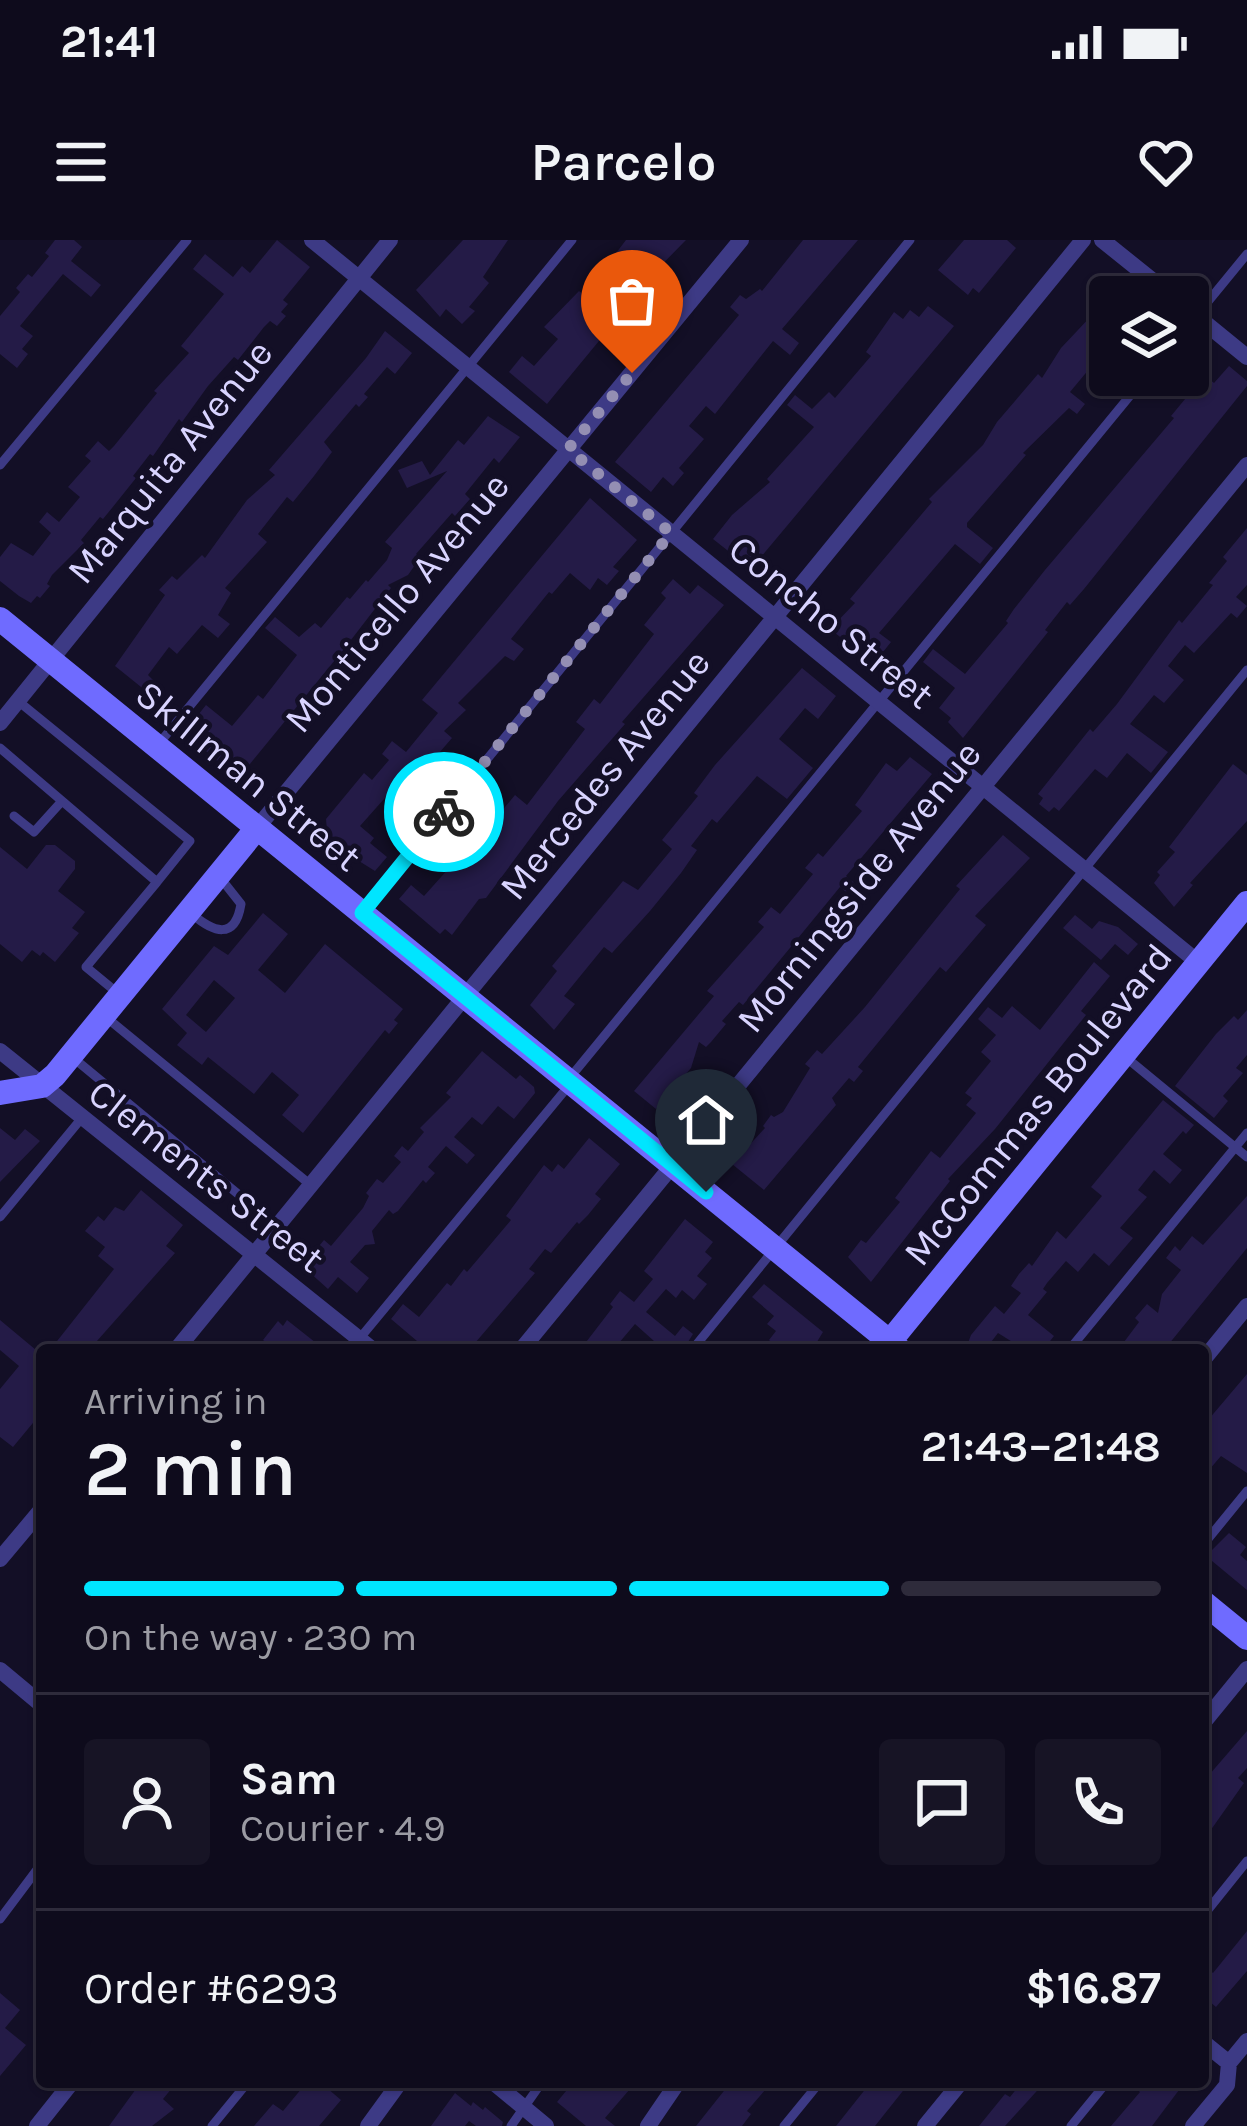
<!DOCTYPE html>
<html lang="en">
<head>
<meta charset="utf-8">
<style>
	body { margin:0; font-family:Karla,sans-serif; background:#171425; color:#f1f3f6; height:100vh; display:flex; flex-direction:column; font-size:45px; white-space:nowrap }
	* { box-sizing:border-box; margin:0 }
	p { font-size:39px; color:#9b9ba3 }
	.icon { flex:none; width:66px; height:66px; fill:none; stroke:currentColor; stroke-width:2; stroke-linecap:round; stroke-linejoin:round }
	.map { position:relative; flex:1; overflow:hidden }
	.sheet { position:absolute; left:36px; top:1104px; width:1173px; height:744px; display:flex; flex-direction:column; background:#0e0b1c; border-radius:12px; box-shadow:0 3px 9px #0004,0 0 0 3px #2e2b3b }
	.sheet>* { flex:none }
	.controls { position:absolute; left:1089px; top:36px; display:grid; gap:24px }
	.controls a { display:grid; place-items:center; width:120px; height:120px; border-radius:12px; background:#0e0b1c; box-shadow:0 3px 9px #0004,0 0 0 3px #2e2b3b; font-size:60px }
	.pin { position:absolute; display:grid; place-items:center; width:102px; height:102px; color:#fff; margin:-123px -51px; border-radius:50% 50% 50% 0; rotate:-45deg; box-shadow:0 0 12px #0007 }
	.pin .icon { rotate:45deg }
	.courier { position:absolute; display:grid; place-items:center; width:120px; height:120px; margin:-60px; border:9px solid #00e5ff; border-radius:50%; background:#fff; color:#222; box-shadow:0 3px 15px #0007 }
	.summary em { font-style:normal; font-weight:600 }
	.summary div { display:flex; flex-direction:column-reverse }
	.summary { display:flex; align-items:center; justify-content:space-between; height:204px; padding:0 48px }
	h1 { font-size:78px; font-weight:600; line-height:90px }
	.bar { display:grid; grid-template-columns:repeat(4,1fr); gap:18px 12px; align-content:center; height:144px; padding:0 48px }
	.bar i { height:15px; border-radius:9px; background:#2e2b3b }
	.bar .current { background:#00e5ff }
	.bar p { grid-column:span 4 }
	.line { display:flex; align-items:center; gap:30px; padding:0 48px; border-top:3px solid #2e2b3b }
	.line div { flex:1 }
	.round { display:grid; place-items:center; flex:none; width:126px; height:126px; border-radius:12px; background:#171425 }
	.status { display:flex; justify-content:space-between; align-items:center; height:84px; padding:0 60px; background:#0e0b1c; direction:ltr }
	.status svg { height:33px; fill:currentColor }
	header { display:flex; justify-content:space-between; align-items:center; height:156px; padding:0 48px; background:#0e0b1c; font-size:54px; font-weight:600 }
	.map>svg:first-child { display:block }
</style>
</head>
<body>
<div class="status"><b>21:41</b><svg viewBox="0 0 49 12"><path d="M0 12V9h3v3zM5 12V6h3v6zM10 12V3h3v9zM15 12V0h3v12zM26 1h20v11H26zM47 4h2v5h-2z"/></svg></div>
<header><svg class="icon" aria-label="menu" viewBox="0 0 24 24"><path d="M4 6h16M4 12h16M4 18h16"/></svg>Parcelo<svg class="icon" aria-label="heart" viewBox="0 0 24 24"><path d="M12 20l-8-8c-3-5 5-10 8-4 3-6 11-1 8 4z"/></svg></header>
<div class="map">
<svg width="1247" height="1886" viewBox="0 0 1247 1886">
	<rect width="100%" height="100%" fill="#130f26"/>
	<path fill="#241b47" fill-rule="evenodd" d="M 55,0 L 74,0 L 82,7 L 71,21 L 101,45 L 91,57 L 63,34 L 20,86 L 33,96 L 22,109 L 28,114 L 17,128 L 0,114 L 0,76 L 20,52 L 16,48 L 28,34 L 32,37 L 49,16 L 45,13 Z
		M 277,0 L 310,27 L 283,60 L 288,64 L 281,72 L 286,76 L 277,86 L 270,81 L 264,87 L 238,120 L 234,117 L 208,146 L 182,182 L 179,179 L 153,216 L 150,214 L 133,236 L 136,238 L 112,268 L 103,279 L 100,277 L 81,300 L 84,303 L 52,335 L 47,344 L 50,346 L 40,358 L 37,356 L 31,363 L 19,356 L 0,341 L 0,317 L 11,303 L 33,316 L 51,293 L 39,282 L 47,272 L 59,282 L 80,257 L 68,247 L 91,221 L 85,216 L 98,201 L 109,211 L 114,206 L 157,153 L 154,151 L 189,113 L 181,106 L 224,54 L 193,29 L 205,14 L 233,37 L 242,26 L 250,33 Z
		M 463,0 L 508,0 L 483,37 L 489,43 L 469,67 L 475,71 L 462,84 L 446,69 L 440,77 L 416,50 Z
		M 626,0 L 686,0 L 639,48 L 641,50 L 547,164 L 509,132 L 522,116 L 534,126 L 558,99 L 544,87 L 579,51 L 584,55 Z
		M 803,0 L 858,0 L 782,89 L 799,103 L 790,115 L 773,101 L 715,174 L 706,166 L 689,186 L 704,199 L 679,228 L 684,233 L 673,246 L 663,237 L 651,252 L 615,222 L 739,75 L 730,67 L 740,55 L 746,59 L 760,49 L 762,51 Z
		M 964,0 L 1007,0 L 1016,8 L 979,53 L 973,48 L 968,55 L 938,30 Z
		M 1110,56 L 1110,124 L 1100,116 L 1070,152 L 1085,164 L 1077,174 L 1069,168 L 1023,213 L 1026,215 L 967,283 L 967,287 L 993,308 L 980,324 L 955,304 L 879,393 L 891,402 L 879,417 L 868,408 L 863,415 L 830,389 L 855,363 L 850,359 L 932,262 L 929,259 L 983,205 L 997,182 L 1038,134 L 1042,138 L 1061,108 Z
		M 928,66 L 954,86 L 751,329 L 713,299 L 732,275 L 770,242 L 767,239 L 814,187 L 787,165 L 795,155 L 812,169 L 829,152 L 835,158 L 871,116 L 866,112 L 894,72 L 903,79 L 910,70 L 919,77 Z
		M 385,91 L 412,113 L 395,134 L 387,127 L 364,154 L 368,157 L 359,167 L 356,164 L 324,202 L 332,212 L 314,236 L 293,262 L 287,257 L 258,294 L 267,302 L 225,348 L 231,353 L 218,375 L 230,384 L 218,398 L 202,385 L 177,414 L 169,407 L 148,435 L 154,441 L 146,451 L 115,426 L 165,355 L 159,350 L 172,336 L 177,340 L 202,315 L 205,318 L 247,260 L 275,235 L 269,230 L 366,118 Z
		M 1229,126 L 1247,141 L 1247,146 L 1084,349 L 1070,365 L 1067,362 L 1045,390 L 1048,392 L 963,498 L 948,482 L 951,478 L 939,468 L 955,448 L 923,422 L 933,409 L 965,434 L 1008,383 L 1006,381 L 1014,369 L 1045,330 L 1174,178 L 1171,176 L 1190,153 L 1194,156 L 1209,139 L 1214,143 Z
		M 488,176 L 520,197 L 499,223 L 494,218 L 465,254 L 470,259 L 455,276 L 452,273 L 416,314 L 420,318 L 408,335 L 388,345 L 391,348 L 344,409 L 245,530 L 228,517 L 222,525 L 199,505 L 208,492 L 194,480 L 206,465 L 232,486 L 258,455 L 263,459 L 297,415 L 265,388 L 275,377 L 299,397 L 315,383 L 321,388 L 347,357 L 350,359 L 366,340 L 368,342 L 387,320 L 392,308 L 385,302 L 447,231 L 407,248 L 398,230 L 422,221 L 430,235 L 458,200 L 464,205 Z
		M 590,258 L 637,300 L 613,327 L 619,331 L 607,345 L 598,338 L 590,350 L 570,333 L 552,354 L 549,352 L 511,399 L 524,409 L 514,421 L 505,416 L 458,463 L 466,470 L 444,491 L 452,498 L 427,527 L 434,532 L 422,546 L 441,561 L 427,579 L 392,550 L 360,586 L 374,598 L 370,603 L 387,617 L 375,631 L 322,598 L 327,591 L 326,579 L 364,533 L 372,540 L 389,520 L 382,514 L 392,501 L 406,512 L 438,473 L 422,460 Z
		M 1247,288 L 1247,345 L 1236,357 L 1247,366 L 1237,378 L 1231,373 L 1194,413 L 1185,405 L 1168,426 L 1184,440 L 1164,463 L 1154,455 L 1130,484 L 1168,512 L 1151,533 L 1127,513 L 1107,538 L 1095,529 L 1059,571 L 1054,567 L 1049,572 L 1039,564 L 1043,558 L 1038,554 L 1090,489 L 1093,492 L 1117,464 L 1179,380 L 1182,383 L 1213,345 L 1209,343 L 1227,321 L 1223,317 Z
		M 673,339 L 690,354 L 698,345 L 724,365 L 622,482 L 625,484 L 558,561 L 486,658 L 479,659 L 452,695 L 445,689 L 440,694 L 399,659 L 411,645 L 424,656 L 467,608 L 473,613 L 490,593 L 486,590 L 515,555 L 527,565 L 585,489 L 576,482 L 594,459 L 600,464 L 654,394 L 644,385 L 666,358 L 661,353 Z
		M 802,428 L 836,456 L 818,479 L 805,468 L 779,499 L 813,528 L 787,559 L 757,536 L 717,583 L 712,579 L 691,606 L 697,610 L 681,633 L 650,671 L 612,713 L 604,707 L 564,756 L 575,764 L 554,790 L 530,765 L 557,731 L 552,726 L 623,641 L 638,650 L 672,609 L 662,600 L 698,556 L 694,553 L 715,525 Z
		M 910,517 L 932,534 L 846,636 L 867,654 L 860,663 L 840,647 L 743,765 L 739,762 L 722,781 L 726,784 L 711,802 L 706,807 L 699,802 L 691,828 L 656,869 L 634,851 L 714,756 L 707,751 L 764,687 L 758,682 L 771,667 L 780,674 L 813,634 L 805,628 L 818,613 L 823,617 L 862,571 L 855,565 L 886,523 L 897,531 Z
		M 1233,524 L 1247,535 L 1247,581 L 1190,643 L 1193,645 L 1174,667 L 1154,643 L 1160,635 L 1157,632 L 1175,612 L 1169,607 Z
		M 1003,595 L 1030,618 L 975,676 L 986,685 L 946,732 L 940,727 L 858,827 L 863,831 L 854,842 L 849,838 L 832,858 L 836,865 L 764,950 L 732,924 L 765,888 L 763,886 L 771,875 L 774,877 L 783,872 L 810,828 L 805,824 L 817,810 L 822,814 L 865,767 L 960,649 L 956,646 Z
		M 46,605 L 55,605 L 75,621 L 75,629 L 58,651 L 85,672 L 72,688 L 79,693 L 55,722 L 43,712 L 40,716 L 32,710 L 22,722 L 0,704 L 0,607 L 27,629 Z
		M 263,673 L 288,694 L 258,730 L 285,753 L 325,704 L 403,769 L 394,780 L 398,783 L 389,794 L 385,790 L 303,893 L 282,875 L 299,855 L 272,832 L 254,854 L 208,817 L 202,825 L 177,805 L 187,793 L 162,769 L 214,706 L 228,715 ZM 214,740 L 235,758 L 206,792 L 186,775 Z
		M 1075,675 L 1092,689 L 1099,681 L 1118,687 L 1138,704 L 1128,715 L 1115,704 L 1101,720 L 1063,688 Z
		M 1094,722 L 1110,736 L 1081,771 L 1086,775 L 995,889 L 948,939 L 950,941 L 871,1042 L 848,1017 L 861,1000 L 866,1003 L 900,962 L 895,958 L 931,911 L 940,918 L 976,873 L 966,865 L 972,858 L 965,853 L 991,821 L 981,812 L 996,795 L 978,779 L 988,767 L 1002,778 L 1012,766 L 1040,790 Z
		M 1247,770 L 1247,815 L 1236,828 L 1243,833 L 1223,856 L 1228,861 L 1214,878 L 1175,846 L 1216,794 L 1234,776 L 1238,780 Z
		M 482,811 L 516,839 L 520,835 L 534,847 L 535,853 L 514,879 L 498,866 L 482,885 L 472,877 L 454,897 L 475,915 L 467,924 L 446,906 L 428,927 L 435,933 L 426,943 L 423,940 L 398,971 L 393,974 L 389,970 L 372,991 L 375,1004 L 365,1005 L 350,1022 L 369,1038 L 357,1053 L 338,1037 L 328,1049 L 308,1031 L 317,1020 L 314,1012 L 324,1000 L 331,1006 L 363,968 L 369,956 L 366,953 L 377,939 L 383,943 L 401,922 L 394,916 L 402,906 L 408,911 L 424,892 L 420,888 L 451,857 L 446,853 Z
		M 1163,860 L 1194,885 L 1186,894 L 1183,891 L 1163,914 L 1182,930 L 1170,944 L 1154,930 L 1138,950 L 1147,957 L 1120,988 L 1133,998 L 1109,1026 L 1094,1013 L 1078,1032 L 1066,1021 L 1047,1043 L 1043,1049 L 1047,1052 L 1028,1075 L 1054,1096 L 1043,1110 L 1025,1110 L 998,1093 L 985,1110 L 976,1110 L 968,1103 L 971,1095 L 995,1066 L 1004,1074 L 1021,1053 L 1011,1046 L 1019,1034 L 1029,1023 L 1032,1026 L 1057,991 L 1066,999 L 1102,956 L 1091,947 Z
		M 0,888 L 15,900 L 25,889 L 40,901 L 0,942 Z
		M 589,898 L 620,924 L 595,954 L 601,959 L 588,975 L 579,984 L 577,982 L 551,1013 L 545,1009 L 529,1029 L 535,1033 L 469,1110 L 409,1110 L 417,1101 L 391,1079 L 403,1064 L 419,1077 L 447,1043 L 451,1046 L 464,1029 L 467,1032 L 511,980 L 506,976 L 544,925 L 552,932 L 558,924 L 564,929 Z
		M 141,950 L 183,985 L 166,1006 L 175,1013 L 89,1110 L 50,1110 L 114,1029 L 98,1016 L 105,1007 L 85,991 L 98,976 L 104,981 L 115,967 L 124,971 Z
		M 1247,956 L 1247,1008 L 1164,1110 L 1118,1110 L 1139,1082 L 1135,1078 L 1147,1064 L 1158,1073 L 1162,1054 L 1181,1030 L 1166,1018 L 1175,1006 L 1180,1011 L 1192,996 L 1203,1005 Z
		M 685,979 L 713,1002 L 705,1012 L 712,1018 L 697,1036 L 707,1044 L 694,1060 L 682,1050 L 676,1058 L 666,1049 L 646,1072 L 675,1096 L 683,1086 L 693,1094 L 683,1110 L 664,1110 L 635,1084 L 613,1110 L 580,1110 L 613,1067 L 610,1064 L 620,1051 L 634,1062 L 653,1039 L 644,1031 Z
		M 764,1044 L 823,1092 L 812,1110 L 781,1110 L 769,1100 L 776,1091 L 767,1084 L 774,1076 L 752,1057 Z
		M 0,1080 L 42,1115 L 42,1172 L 13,1207 L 0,1197 L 0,1149 L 19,1126 L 0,1110 Z
		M 287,1080 L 325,1110 L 275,1110 L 263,1100 L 278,1081 L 283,1086 Z
		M 1247,1134 L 1247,1233 L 1221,1216 L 1203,1237 L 1203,1186 Z
		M 1229,1293 L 1246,1307 L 1240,1315 L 1247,1321 L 1247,1350 L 1206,1316 Z
		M 1247,1491 L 1247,1528 L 1238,1538 L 1244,1543 L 1203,1601 L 1203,1542 Z
		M 1247,1691 L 1247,1731 L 1216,1767 L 1203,1756 L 1203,1725 L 1213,1733 Z
		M 0,1753 L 20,1770 L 5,1788 L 26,1805 L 0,1836 Z
		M 141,1842 L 177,1842 L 163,1859 L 174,1869 L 152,1886 L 109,1886 Z
		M 307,1842 L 320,1842 L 341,1860 L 319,1886 L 254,1886 L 273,1864 L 283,1871 Z
		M 555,1842 L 636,1842 L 605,1878 L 615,1886 L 586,1886 L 557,1862 L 566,1851 Z
		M 731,1842 L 772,1842 L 747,1871 L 751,1874 L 742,1886 L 696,1886 Z
		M 871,1842 L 910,1842 L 875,1886 L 836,1886 Z
		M 1012,1842 L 1045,1842 L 1005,1886 L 979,1886 L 1005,1854 L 1010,1857 L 1018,1847 Z
		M 1129,1842 L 1185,1842 L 1152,1886 L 1111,1886 L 1140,1852 Z
		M 455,1853 L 471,1866 L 473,1862 L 483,1870 L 485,1867 L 503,1882 L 502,1886 L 476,1886 L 469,1881 L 465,1886 L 431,1886 Z"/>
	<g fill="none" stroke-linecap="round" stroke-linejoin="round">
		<path stroke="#3d3a85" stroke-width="9" d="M 1188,86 L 1247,14
			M 0,225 L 187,0
			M 18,461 L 190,601 L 157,642
			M 157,506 L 572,0
			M 0,508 L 157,642 L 86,727 L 120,755
			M 14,576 L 34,592 L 62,561
			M 365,669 L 910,0
			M 192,674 C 213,692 235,701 241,664 L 222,640
			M 107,778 L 312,946
			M 1123,815 L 1247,917
			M 71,816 L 278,987
			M 568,840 L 1147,135
			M 0,977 L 81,879
			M 360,1098 L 571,843
			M 692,1110 L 1247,430
			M 1069,1110 L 1247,893
			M 1203,1305 L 1247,1251
			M 1203,1676 L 1247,1621
			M 0,1679 L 42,1623
			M 212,1886 L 248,1842
			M 511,1886 L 542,1842
			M 784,1886 L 820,1842
			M 1071,1886 L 1107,1842"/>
		<path stroke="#3d3a85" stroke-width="16" d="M 312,0 L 1199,723
			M 1102,0 L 1173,57
			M 1188,69 L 1247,117
			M 0,483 L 390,0
			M 257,588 L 741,0
			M 0,811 L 373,1110
			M 176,1110 L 1083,0
			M 521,1110 L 1247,225
			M 1203,1120 L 1247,1066
			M 0,1319 L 42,1269
			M 0,1430 L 42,1465
			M 1203,1483 L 1247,1429
			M 1203,1802 L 1229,1823
			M 493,1842 L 546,1886
			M 37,1886 L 72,1842
			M 368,1886 L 400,1842
			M 648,1886 L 678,1842
			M 925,1886 L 961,1842
			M 1193,1886 L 1227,1845 L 1229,1823 L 1247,1801"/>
		<path stroke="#6f6bff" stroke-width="24" d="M 0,379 L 900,1110
			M 0,853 L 42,846 L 55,835 L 257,588
			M 883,1110 L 1247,663
			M 1203,1362 L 1247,1398"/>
	</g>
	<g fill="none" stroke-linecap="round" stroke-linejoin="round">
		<path stroke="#948fb3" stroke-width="12" stroke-dasharray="0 21.6" d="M 444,572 L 671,293 L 568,209 L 632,133"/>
		<path stroke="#00e5ff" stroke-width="15" d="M 444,572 L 362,673 L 706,952"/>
	</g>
	<g text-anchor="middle" stroke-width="9" stroke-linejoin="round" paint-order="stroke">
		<g font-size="39" fill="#d9d4ff" stroke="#130f26">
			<text transform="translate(169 221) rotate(-51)" y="14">Marquita Avenue</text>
			<text transform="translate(396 362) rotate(-50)" y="14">Monticello Avenue</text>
			<text transform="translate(832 381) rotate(39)" y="14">Concho Street</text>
			<text transform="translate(604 534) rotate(-51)" y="14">Mercedes Avenue</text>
			<text transform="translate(249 535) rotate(39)" y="14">Skillman Street</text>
			<text transform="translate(858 646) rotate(-51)" y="14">Morningside Avenue</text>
			<text transform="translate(1037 864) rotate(-51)" y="14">McCommas Boulevard</text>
			<text transform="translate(207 935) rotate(38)" y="14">Clements Street</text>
		</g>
	</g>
</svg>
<div class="controls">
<a><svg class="icon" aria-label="layers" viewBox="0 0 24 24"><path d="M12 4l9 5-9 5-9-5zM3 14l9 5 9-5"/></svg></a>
</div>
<div class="pin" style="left:632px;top:133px;background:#ea580c"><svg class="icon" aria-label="bag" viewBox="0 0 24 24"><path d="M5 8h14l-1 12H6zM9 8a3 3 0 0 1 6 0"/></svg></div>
<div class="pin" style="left:706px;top:952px;background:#1f2937"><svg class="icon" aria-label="home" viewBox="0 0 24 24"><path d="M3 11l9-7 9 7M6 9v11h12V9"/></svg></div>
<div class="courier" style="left:444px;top:572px"><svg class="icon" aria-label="bike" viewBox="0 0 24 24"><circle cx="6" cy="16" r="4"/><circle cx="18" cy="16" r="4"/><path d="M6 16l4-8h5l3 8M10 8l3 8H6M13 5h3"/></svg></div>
<section class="sheet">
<div class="summary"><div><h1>2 min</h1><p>Arriving in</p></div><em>21:43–21:48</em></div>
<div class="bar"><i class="current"></i><i class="current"></i><i class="current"></i><i></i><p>On the way · 230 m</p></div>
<div class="line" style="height:216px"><a class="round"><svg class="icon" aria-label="person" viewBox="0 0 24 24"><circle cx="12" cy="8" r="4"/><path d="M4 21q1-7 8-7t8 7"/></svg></a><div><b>Sam</b><p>Courier · 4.9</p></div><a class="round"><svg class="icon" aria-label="chat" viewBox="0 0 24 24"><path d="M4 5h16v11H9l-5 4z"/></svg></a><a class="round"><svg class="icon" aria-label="phone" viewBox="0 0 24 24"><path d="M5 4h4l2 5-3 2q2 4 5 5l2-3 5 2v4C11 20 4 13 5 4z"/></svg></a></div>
<div class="line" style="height:156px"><div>Order #6293</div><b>$16.87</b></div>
</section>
</div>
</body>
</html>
